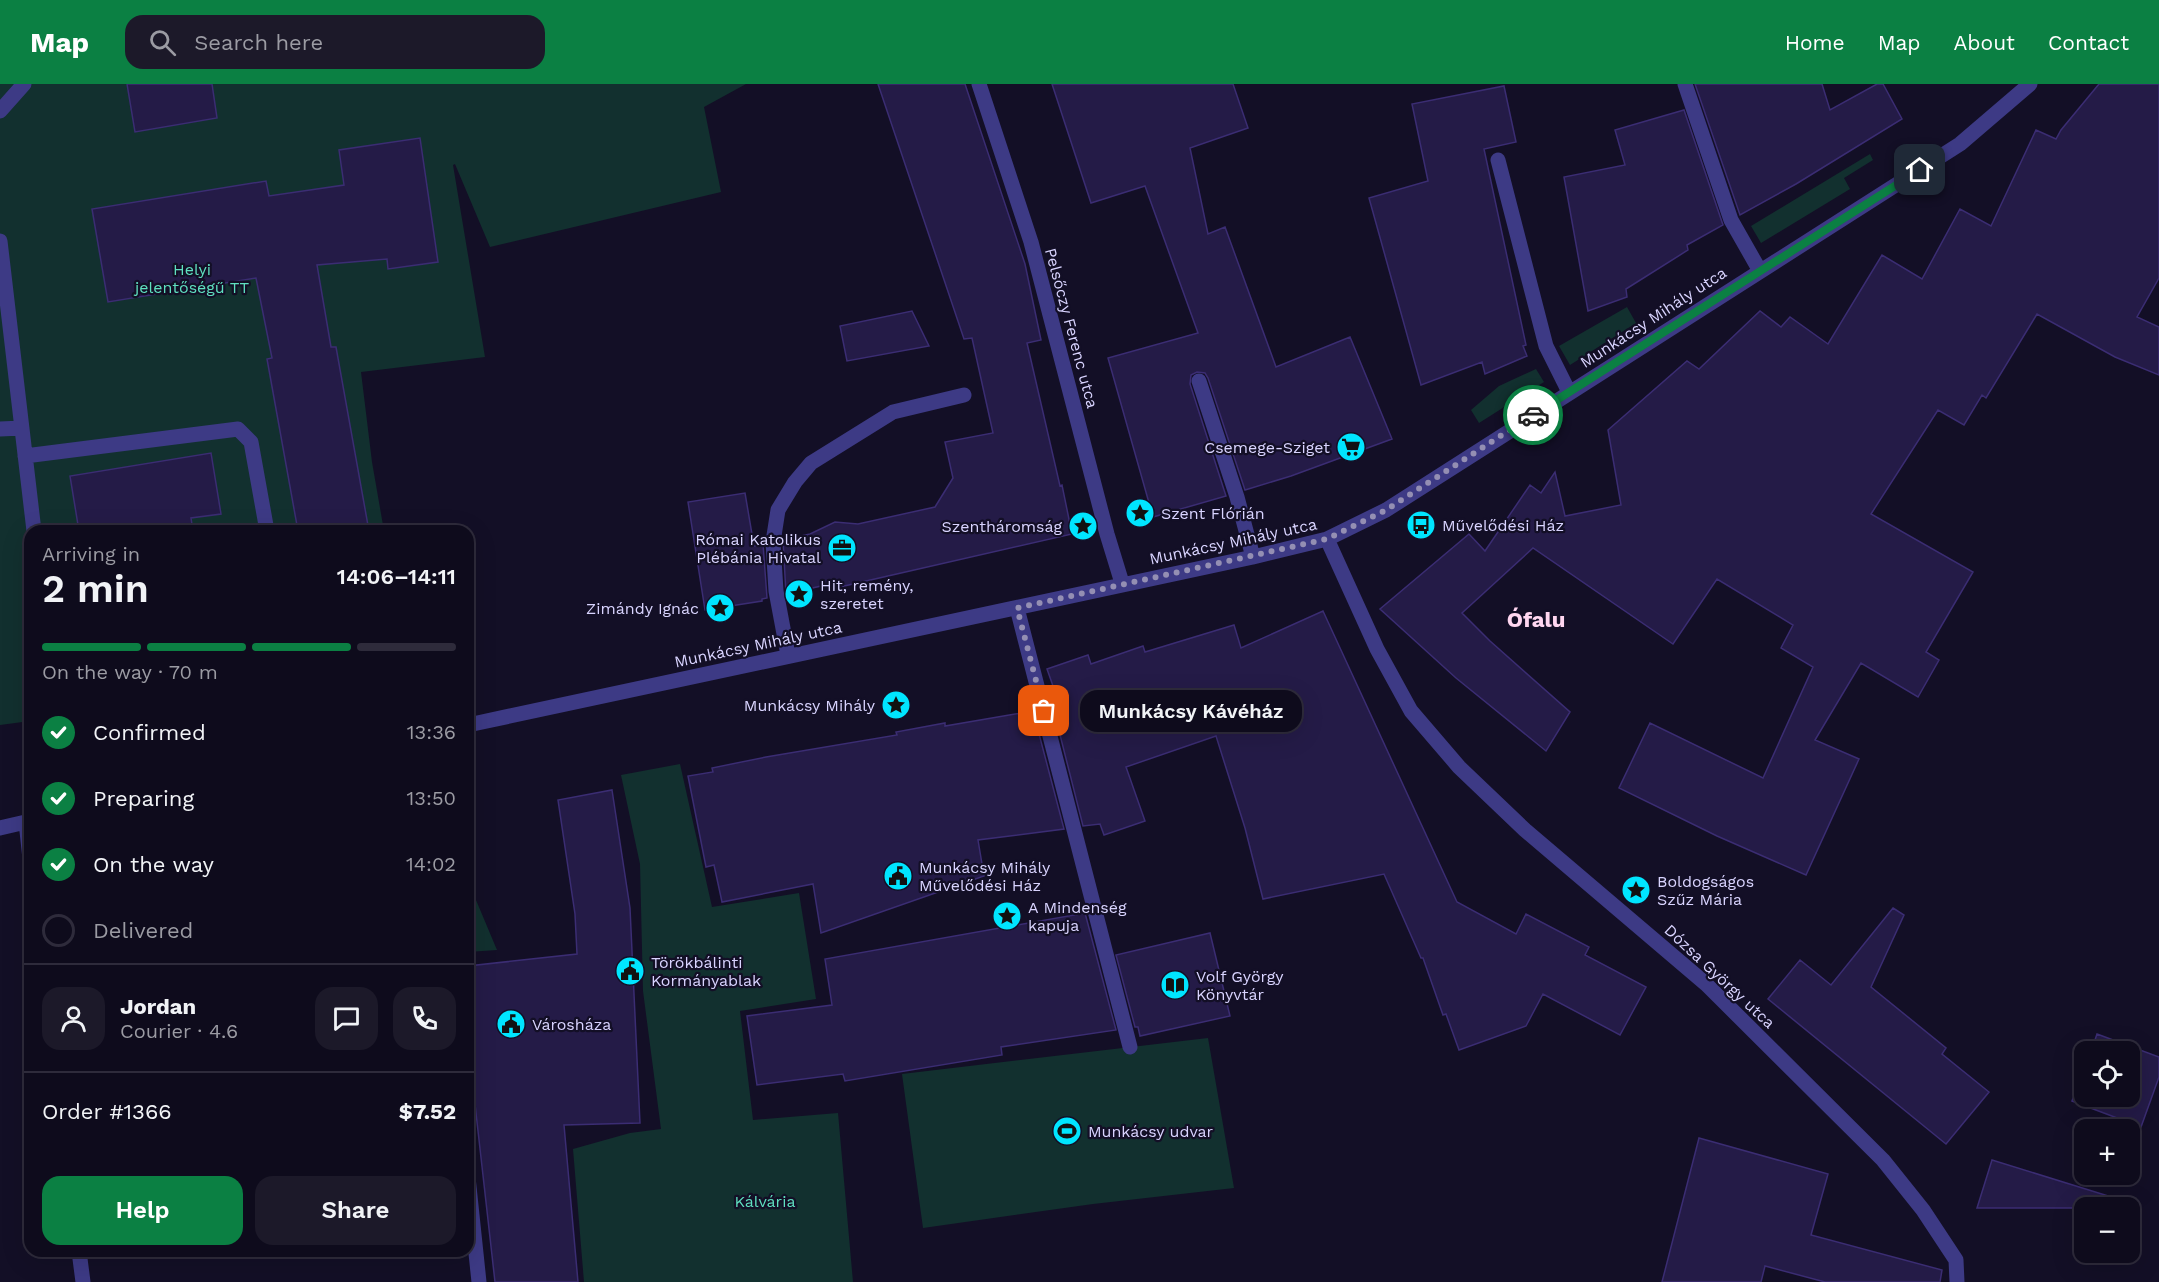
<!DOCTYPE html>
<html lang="en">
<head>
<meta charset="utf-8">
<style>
	body { margin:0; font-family:"Work Sans",sans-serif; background:#1c1929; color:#f1f3f6; height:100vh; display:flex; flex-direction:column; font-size:22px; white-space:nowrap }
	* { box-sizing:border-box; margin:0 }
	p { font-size:20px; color:#9b9ba3 }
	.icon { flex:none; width:33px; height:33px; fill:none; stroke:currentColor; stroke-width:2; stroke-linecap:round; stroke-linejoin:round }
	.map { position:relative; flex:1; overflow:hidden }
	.sheet { position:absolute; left:24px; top:441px; width:450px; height:732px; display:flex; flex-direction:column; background:#0e0b1c; border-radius:18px; box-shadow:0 6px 24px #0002,0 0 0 2px #2e2b3b }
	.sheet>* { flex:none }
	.buttons { position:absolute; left:2074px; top:957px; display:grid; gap:12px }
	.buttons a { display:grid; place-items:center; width:66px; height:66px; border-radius:12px; background:#0e0b1c; box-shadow:0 6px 24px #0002,0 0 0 2px #2e2b3b; font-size:30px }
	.pin { position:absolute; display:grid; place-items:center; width:51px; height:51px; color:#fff; margin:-26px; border-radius:12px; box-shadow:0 3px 9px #0006 }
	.courier { position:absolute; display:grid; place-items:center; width:60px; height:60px; margin:-30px; border:4px solid #0b8043; border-radius:50%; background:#fff; color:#222; box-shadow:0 2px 8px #0007 }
	.bubble { position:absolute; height:42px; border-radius:18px; background:#0e0b1c; box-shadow:0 6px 24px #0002,0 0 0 2px #2e2b3b; font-size:20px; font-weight:600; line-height:42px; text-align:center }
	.summary em { font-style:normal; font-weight:600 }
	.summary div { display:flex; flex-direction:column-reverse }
	.summary { display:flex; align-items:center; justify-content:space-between; height:102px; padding:0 18px }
	h1 { font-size:39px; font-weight:600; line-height:45px }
	.bar { display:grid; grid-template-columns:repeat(4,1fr); gap:9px 6px; align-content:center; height:72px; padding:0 18px }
	.bar i { height:8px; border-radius:4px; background:#2e2b3b }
	.bar .on { background:#0b8043 }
	.bar p { grid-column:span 4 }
	.line { display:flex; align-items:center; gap:15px; padding:0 18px; border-top:2px solid #2e2b3b }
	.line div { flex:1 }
	.round { display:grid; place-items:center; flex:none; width:63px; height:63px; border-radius:18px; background:#1c1929 }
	ol { padding:0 18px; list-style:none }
	li { display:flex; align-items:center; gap:18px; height:66px }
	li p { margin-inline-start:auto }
	li .icon { padding:6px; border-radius:50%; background:#0b8043; color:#fff; stroke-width:4 }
	li:last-child { color:#9b9ba3 }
	li i { width:33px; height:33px; border:3px solid #2e2b3b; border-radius:50% }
	.button { display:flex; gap:12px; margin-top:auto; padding:12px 18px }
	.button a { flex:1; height:69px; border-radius:18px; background:#0b8043; color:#fff; font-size:24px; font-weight:600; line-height:69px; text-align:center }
	.button a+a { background:#1c1929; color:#f1f3f6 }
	header { display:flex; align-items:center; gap:36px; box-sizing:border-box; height:84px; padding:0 30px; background:#0b8043; color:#fff }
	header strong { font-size:28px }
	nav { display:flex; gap:33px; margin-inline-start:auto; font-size:21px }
	.search { width:420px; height:54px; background:#1c1929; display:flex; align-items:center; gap:15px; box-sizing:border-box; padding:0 21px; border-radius:18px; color:#9b9ba3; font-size:22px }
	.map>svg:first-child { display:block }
</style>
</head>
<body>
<header>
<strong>Map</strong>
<div class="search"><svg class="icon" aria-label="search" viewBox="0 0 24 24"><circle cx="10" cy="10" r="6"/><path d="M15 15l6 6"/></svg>Search here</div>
<nav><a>Home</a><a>Map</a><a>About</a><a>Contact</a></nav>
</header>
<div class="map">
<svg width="2159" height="1198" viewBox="0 0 2159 1198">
	<rect width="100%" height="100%" fill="#130f26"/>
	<path fill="#12302f" d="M 0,0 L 746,0 L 704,23 L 721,108 L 490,163 L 455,80 L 453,81 L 485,273 L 361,288 L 372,378 L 384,447 L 30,447 L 30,637 L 0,641 Z
		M 1870,70 L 1873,76 L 1844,94 L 1850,105 L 1761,159 L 1751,142 Z
		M 1627,223 L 1636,239 L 1570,281 L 1559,262 Z
		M 1536,285 L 1544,298 L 1479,339 L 1471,326 L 1499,302 Z
		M 680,680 L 712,823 L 799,809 L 816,915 L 740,927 L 753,1036 L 838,1029 L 853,1198 L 584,1198 L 573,1065 L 630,1049 L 661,1045 L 643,907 L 640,780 L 621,691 Z
		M 468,797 L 497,866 L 468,868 Z
		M 1208,954 L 1234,1104 L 1093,1120 L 923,1144 L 902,990 Z"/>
	<path fill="#241b47" stroke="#3b2d73" stroke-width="1.5" d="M 127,0 L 212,0 L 217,34 L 135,48 Z
		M 878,0 L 965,0 L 1025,180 L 1041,256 L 1027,259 L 1060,402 L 1062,401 L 1072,450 L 831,505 L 830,500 L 786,510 L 783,456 L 810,450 L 835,438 L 858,440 L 935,423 L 953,394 L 945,358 L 993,349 L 972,254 L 964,255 Z
		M 1052,0 L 1233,0 L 1248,44 L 1190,64 L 1208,150 L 1225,143 L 1276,283 L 1350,253 L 1392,355 L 1291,392 L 1245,406 L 1208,294 L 1205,289 L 1197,288 L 1191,291 L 1190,300 L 1226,412 L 1153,433 L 1108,274 L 1198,249 L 1145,102 L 1091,119 Z
		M 1695,0 L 1822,0 L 1830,26 L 1877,0 L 1883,0 L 1902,35 L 1796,100 L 1740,131 Z
		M 2099,0 L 2159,0 L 2159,194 L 2137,233 L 2159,243 L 2159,291 L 2115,273 L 2037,230 L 1986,314 L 1982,311 L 1964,341 L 1938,326 L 1871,430 L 1973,488 L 1926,568 L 1939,576 L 1918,613 L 1861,579 L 1815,656 L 1859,675 L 1806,791 L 1717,752 L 1619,704 L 1650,639 L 1763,694 L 1813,583 L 1781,564 L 1793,541 L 1717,495 L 1673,560 L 1533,464 L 1462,529 L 1490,557 L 1570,628 L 1546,667 L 1456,594 L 1380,525 L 1469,450 L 1485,467 L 1530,401 L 1541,409 L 1555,388 L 1565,432 L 1621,421 L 1608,346 L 1687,277 L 1699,285 L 1760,227 L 1781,243 L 1790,233 L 1828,260 L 1882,171 L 1922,195 L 1960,125 L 1991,142 L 2036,46 L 2056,55 L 2061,46 Z
		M 1504,2 L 1516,58 L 1484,65 L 1526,261 L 1523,262 L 1527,272 L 1485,290 L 1482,278 L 1421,301 L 1369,114 L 1428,97 L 1412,20 Z
		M 1684,26 L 1723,141 L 1687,161 L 1688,166 L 1626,205 L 1627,213 L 1588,227 L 1564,93 L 1625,81 L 1615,46 Z
		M 420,54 L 438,178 L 388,185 L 387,175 L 317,181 L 331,263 L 336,263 L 369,447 L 298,447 L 267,275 L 272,274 L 256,194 L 108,218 L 92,125 L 266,97 L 269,112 L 344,101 L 339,66 Z
		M 912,227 L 929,262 L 847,277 L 840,242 Z
		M 211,369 L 221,430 L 191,434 L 193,447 L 79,447 L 70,392 Z
		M 745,409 L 754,462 L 763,460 L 767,514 L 762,515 L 762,517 L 705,526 L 688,418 Z
		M 1323,527 L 1457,818 L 1516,850 L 1526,830 L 1589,863 L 1585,871 L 1646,903 L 1620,951 L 1543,910 L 1526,942 L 1459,966 L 1446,930 L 1443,931 L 1423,874 L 1421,874 L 1384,790 L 1263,815 L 1245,744 L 1216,652 L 1126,683 L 1145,737 L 1104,751 L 1100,740 L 1083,742 L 1053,623 L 1060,622 L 1047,585 L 1088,571 L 1091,580 L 1143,562 L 1145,568 L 1234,541 L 1241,564 Z
		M 1033,627 L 1064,745 L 978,756 L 984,792 L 821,849 L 813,800 L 722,818 L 714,781 L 706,783 L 688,692 L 713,688 L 712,684 L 766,673 L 897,651 L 896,648 L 945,639 L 945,642 Z
		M 612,706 L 630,824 L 640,1039 L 564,1041 L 578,1198 L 495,1198 L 468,958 L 468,882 L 577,870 L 575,830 L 558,716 Z
		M 1893,824 L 1904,831 L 1871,903 L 1946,964 L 1942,970 L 1989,1008 L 1946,1060 L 1768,915 L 1800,876 L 1831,901 Z
		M 1085,829 L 1116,946 L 1001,963 L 1002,971 L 845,997 L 843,990 L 757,1001 L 747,932 L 832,921 L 825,875 Z
		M 1210,849 L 1230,932 L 1140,952 L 1138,943 L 1135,943 L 1116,871 Z
		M 2097,950 L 2159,973 L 2159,993 L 2141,1043 L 2072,1017 L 2085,983 L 2085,1012 L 2130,1012 L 2130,968 L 2091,968 Z
		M 1699,1054 L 1828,1090 L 1811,1151 L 1942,1186 L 1940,1198 L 1825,1198 L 1765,1182 L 1761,1198 L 1662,1198 Z
		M 1992,1076 L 2118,1115 L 2117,1124 L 1977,1124 Z"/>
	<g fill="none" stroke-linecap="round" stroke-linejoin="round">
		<path stroke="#3d3a85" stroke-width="15" d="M 979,0 L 1031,158 L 1107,450 L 1122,499
			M 1685,0 L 1731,136 L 1760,187
			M 0,27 L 24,0
			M 1498,76 L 1546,262 L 1569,308
			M 0,157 L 34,447
			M 1199,297 L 1237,413 L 1253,473
			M 0,345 L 22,344
			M 25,372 L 238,345 L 251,358 L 267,447
			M 1327,455 L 1377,565 L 1411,627 L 1459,683 L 1525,746 L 1706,900 L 1883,1076 L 1923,1126 L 1956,1176 L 1957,1198
			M 1017,524 L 1130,963
			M 788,571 L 776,507 L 773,458 L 778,426 L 795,398 L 811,379 L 893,328 L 964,311
			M 468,641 L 1253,473 L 1327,455 L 1386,426 L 1960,60 L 2030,0
			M 26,738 L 30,775
			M 0,744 L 30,737
			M 468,1093 L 479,1198
			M 79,1167 L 83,1198"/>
	</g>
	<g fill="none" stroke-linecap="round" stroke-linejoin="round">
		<path stroke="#948fb3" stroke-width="6" stroke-dasharray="0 10.8" d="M 1044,627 L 1017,524 L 1327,455 L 1386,426 L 1533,331"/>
		<path stroke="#0b8043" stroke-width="8" d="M 1533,331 L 1920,86"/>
	</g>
	<defs>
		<g id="supermarket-disc" transform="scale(1.5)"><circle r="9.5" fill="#00e5ff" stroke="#130f26"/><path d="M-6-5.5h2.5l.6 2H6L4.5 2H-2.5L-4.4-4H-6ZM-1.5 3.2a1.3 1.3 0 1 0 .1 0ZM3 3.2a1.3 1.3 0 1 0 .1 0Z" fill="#111"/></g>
		<g id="sight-disc" transform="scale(1.5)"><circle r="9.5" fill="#00e5ff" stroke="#130f26"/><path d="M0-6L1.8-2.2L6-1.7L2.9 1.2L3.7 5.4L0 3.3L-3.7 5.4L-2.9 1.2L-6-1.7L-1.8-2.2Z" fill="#111"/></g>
		<g id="bus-disc" transform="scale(1.5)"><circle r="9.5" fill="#00e5ff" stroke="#130f26"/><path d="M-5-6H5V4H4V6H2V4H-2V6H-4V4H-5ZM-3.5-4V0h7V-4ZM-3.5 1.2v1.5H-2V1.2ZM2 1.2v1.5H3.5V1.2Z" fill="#111"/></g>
		<g id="office-disc" transform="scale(1.5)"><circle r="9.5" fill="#00e5ff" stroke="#130f26"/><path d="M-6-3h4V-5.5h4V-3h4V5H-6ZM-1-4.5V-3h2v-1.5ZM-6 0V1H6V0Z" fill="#111"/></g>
		<g id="civic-disc" transform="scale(1.5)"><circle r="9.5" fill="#00e5ff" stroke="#130f26"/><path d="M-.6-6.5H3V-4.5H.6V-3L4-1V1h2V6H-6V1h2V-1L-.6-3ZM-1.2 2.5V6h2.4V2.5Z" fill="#111"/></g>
		<g id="library-disc" transform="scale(1.5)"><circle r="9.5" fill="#00e5ff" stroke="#130f26"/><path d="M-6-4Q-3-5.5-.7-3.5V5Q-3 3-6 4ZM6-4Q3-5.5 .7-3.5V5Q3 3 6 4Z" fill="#111"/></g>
		<g id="stadium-disc" transform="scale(1.5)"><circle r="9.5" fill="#00e5ff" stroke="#130f26"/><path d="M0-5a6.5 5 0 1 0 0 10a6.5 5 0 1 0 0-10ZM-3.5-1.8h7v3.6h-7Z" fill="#111"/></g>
	</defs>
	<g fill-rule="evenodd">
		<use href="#supermarket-disc" x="1351" y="363"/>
		<use href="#sight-disc" x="1140" y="429"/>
		<use href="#bus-disc" x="1421" y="441"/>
		<use href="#sight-disc" x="1083" y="442"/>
		<use href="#office-disc" x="842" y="464"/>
		<use href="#sight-disc" x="799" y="510"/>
		<use href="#sight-disc" x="720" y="524"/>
		<use href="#sight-disc" x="896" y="621"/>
		<use href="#civic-disc" x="898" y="792"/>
		<use href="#sight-disc" x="1636" y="806"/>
		<use href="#sight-disc" x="1007" y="832"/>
		<use href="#civic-disc" x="630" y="887"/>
		<use href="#library-disc" x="1175" y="901"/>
		<use href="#civic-disc" x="511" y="940"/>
		<use href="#stadium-disc" x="1067" y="1047"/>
	</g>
	<g text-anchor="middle" stroke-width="4.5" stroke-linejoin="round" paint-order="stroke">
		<g font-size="16" fill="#5fe0c0" stroke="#130f26">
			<text x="192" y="191">Helyi<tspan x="192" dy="18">jelentőségű TT</tspan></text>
			<text x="765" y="1123">Kálvária</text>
		</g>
		<g font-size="16" fill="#d9d4ff" stroke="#130f26">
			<text transform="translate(1653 233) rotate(-33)" y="6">Munkácsy Mihály utca</text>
			<text transform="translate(1072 244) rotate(75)" y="6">Pelsőczy Ferenc utca</text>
			<text transform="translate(1233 457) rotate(-12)" y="6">Munkácsy Mihály utca</text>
			<text transform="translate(758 560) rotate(-12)" y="6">Munkácsy Mihály utca</text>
			<text transform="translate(1720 892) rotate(43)" y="6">Dózsa György utca</text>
		</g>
		<g font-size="16" fill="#d9d4ff" stroke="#130f26" text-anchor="start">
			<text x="1330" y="369" text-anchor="end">Csemege-Sziget</text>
			<text x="1161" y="435">Szent Flórián</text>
			<text x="1442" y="447">Művelődési Ház</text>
			<text x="1062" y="448" text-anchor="end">Szentháromság</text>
			<text x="821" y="461" text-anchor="end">Római Katolikus<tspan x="821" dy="18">Plébánia Hivatal</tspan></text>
			<text x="820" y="507">Hit, remény,<tspan x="820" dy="18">szeretet</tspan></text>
			<text x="699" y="530" text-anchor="end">Zimándy Ignác</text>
			<text x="875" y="627" text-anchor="end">Munkácsy Mihály</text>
			<text x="919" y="789">Munkácsy Mihály<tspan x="919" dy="18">Művelődési Ház</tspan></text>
			<text x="1657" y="803">Boldogságos<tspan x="1657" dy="18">Szűz Mária</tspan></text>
			<text x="1028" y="829">A Mindenség<tspan x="1028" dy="18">kapuja</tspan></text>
			<text x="651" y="884">Törökbálinti<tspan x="651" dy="18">Kormányablak</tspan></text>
			<text x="1196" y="898">Volf György<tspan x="1196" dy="18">Könyvtár</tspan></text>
			<text x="532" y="946">Városháza</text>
			<text x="1088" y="1053">Munkácsy udvar</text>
		</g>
		<g font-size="22" font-weight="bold" fill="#ffd6f0" stroke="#130f26">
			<text x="1536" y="543">Ófalu</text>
		</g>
	</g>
</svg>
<div class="buttons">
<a><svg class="icon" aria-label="locate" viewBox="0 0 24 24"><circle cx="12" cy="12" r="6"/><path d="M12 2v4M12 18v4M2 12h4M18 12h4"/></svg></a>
<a>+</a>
<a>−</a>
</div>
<div class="pin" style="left:1044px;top:627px;background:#ea580c"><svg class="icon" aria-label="bag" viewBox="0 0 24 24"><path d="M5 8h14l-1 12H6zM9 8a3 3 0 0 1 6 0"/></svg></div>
<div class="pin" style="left:1920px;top:86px;background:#1f2937"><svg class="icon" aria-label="home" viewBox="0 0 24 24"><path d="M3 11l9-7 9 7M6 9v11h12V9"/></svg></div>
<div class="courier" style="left:1533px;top:331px"><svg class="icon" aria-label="car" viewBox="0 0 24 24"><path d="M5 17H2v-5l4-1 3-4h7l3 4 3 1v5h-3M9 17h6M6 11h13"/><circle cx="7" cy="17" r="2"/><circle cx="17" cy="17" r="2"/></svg></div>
<div class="bubble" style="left:1080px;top:606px;width:222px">Munkácsy Kávéház</div>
<section class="sheet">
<div class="summary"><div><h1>2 min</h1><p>Arriving in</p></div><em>14:06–14:11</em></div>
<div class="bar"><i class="on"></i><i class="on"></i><i class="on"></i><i></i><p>On the way · 70 m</p></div>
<ol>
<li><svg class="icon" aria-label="check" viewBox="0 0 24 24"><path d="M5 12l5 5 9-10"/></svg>Confirmed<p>13:36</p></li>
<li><svg class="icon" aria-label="check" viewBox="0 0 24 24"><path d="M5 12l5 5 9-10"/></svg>Preparing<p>13:50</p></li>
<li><svg class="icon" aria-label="check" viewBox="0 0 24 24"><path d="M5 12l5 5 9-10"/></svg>On the way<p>14:02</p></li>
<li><i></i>Delivered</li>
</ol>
<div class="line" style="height:108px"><a class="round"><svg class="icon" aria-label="person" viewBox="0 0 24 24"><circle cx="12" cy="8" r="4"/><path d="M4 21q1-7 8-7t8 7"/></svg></a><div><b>Jordan</b><p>Courier · 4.6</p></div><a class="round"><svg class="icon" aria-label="chat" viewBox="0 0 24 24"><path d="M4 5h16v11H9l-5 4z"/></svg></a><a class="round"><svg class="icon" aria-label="phone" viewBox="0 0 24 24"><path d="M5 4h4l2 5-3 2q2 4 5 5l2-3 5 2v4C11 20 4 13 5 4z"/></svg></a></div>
<div class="line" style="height:78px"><div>Order #1366</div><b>$7.52</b></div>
<div class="button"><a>Help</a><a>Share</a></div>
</section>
</div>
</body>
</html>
